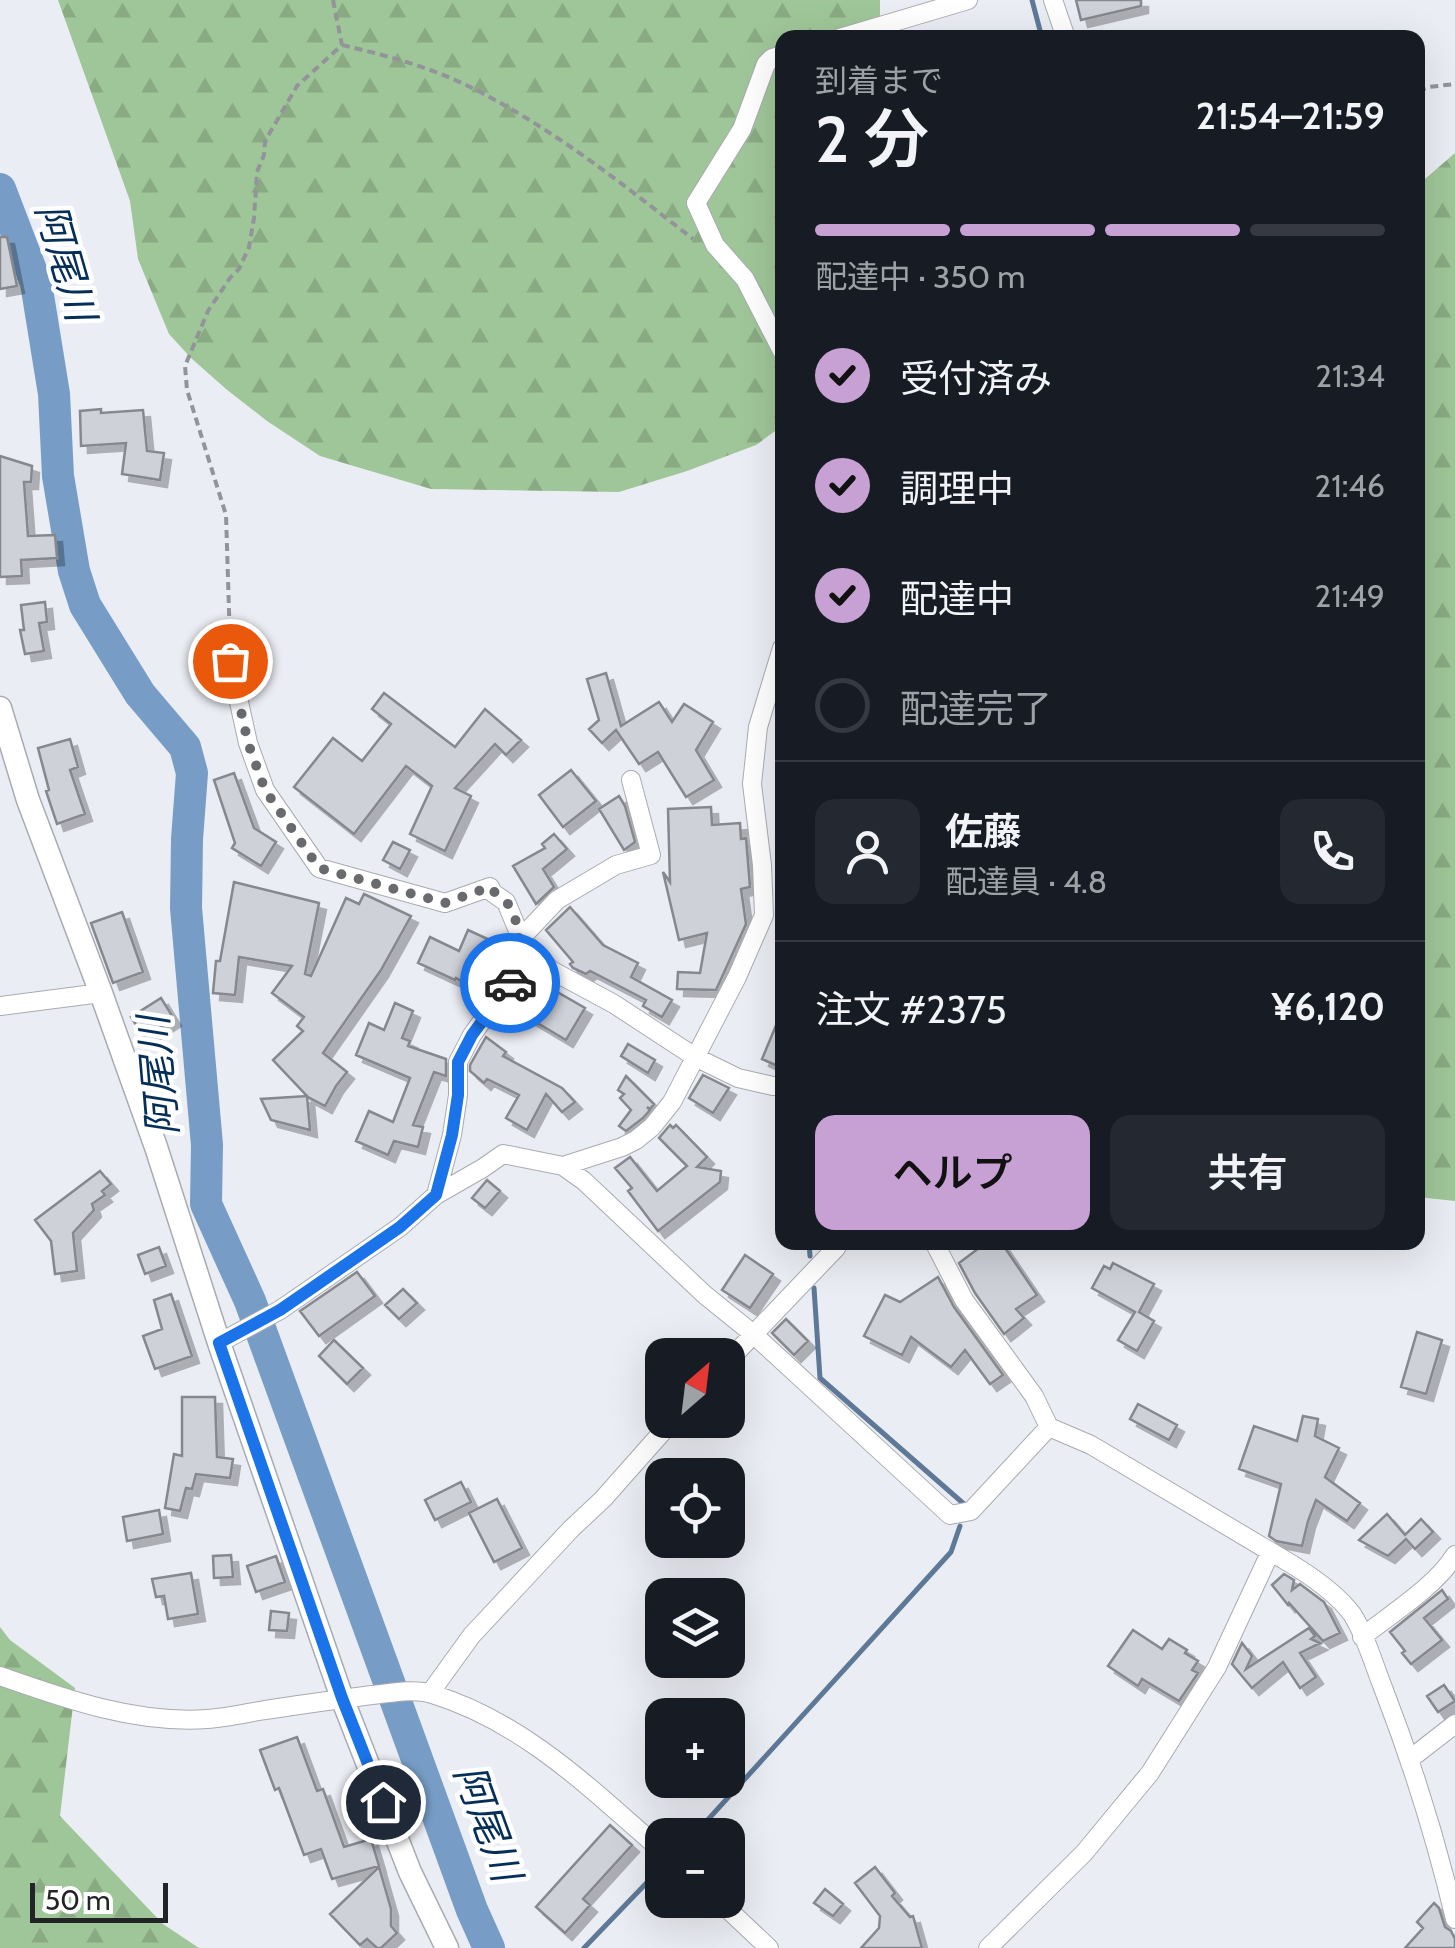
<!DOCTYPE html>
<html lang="ja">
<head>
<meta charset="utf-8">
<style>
	body { margin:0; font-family:Cabin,"Noto Sans JP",sans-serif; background:#242831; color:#f1f3f6; height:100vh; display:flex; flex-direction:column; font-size:38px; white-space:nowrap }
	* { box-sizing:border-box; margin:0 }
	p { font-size:32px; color:#9ea1a6 }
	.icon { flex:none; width:55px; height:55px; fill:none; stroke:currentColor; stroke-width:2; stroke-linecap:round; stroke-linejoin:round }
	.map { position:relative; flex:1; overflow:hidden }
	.drawer { position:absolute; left:775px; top:30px; width:650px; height:1220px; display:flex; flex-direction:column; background:#171b24; border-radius:20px; box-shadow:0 10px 40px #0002 }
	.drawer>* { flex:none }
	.needle { width:65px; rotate:28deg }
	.buttons { position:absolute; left:645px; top:1338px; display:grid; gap:20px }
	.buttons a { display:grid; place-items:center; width:100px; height:100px; border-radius:20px; background:#171b24; box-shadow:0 10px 40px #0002; font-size:50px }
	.scale { position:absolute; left:30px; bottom:25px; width:138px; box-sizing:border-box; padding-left:10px; border:5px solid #232426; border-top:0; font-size:28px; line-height:35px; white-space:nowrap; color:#232426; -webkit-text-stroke:8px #fff; paint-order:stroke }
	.pin { position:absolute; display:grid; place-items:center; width:85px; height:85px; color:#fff; margin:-42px; border:5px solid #fff; border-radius:50%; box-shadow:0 2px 10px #0007 }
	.courier { position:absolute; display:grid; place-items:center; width:100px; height:100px; margin:-50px; border:8px solid #1a73e8; border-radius:50%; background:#fff; color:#222; box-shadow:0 2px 12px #0007 }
	.summary em { font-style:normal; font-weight:600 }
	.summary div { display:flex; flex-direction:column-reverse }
	.summary { display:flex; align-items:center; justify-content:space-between; height:170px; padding:0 40px }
	h1 { font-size:65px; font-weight:600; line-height:75px }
	.bar { display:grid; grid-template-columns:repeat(4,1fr); gap:15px 10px; align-content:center; height:120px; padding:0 40px }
	.bar i { height:12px; border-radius:8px; background:#363941 }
	.bar .selected { background:#c7a1d4 }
	.bar p { grid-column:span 4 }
	.line { display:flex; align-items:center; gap:25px; padding:0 40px; border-top:2px solid #363941 }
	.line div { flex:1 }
	.round { display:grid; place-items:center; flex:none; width:105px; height:105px; border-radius:20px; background:#242831 }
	ol { padding:0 40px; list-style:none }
	li { display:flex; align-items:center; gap:30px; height:110px }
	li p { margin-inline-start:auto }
	li .icon { padding:10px; border-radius:50%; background:#c7a1d4; color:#111; stroke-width:4 }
	li:last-child { color:#9ea1a6 }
	li i { width:55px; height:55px; border:5px solid #363941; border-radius:50% }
	.cta { display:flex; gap:20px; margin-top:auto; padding:20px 40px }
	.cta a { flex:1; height:115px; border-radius:20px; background:#c7a1d4; color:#111; font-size:40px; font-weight:600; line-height:115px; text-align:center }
	.cta a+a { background:#242831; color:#f1f3f6 }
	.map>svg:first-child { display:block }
</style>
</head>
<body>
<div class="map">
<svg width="1455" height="1948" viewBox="0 0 1455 1948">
	<defs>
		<pattern id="forest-firs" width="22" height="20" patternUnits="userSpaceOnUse" patternTransform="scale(2.5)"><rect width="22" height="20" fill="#9fc698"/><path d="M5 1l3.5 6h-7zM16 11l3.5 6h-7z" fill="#89aa83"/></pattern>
		<filter id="shadow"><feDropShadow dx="7" dy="7" stdDeviation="0" flood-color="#0004"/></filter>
	</defs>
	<rect width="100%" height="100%" fill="#ebedf4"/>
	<path fill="url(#forest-firs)" d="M 58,0 L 880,0 L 880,37 L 782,38 L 782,426 L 756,445 L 687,471 L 619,492 L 431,489 L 320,456 L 267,421 L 226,389 L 191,358 L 169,334 L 138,259 L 130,201 Z
		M 1455,153 L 1455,1201 L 1418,1197 L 1418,185 Z
		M 0,1627 L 10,1640 L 75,1688 L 60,1816 L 163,1924 L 199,1948 L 0,1948 Z"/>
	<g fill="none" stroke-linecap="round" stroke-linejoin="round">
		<path stroke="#5e7997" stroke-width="5" d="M 1032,0 L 1042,38
			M 809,1242 L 810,1256
			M 814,1288 L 820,1378 L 964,1504
			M 694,1835 L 951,1552 L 960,1526
			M 584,1948 L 659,1870"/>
		<path stroke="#779dc7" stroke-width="32" d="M 0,189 L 36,283 L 54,394 L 58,476 L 74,571 L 85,605 L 140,694 L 185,747 L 192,773 L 187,839 L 186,908 L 207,1145 L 206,1204 L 250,1301 L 472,1910 L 489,1948"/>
	</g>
	<path fill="#ced1d7" stroke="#86888e" stroke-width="2.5" filter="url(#shadow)" d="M 1076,0 L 1141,0 L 1141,6 L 1081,20 Z
		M 0,237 L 7,237 L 17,286 L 0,289 Z
		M 101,409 L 101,413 L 143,410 L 147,451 L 164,453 L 160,480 L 122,474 L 126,443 L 81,446 L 80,411 Z
		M 0,456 L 32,466 L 31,482 L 24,482 L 28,536 L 55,535 L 57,558 L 21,560 L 22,576 L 0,577 Z
		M 45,602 L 47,622 L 39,623 L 44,651 L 25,654 L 20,630 L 24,630 L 21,605 Z
		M 606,673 L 621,726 L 659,702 L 672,722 L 684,704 L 713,722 L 696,750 L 714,780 L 686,797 L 658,752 L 639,764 L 616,730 L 602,743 L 589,729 L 599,720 L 587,679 Z
		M 384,693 L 455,747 L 485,709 L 521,740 L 506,755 L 495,744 L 455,788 L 471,796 L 445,851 L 410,834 L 432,786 L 406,766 L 354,834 L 294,787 L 333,738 L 362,761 L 391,724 L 372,709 Z
		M 70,739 L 78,767 L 70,770 L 85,814 L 57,824 L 46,791 L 49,790 L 38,748 Z
		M 571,770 L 596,801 L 563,827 L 539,795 Z
		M 234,773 L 254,828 L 276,842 L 261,866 L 232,848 L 235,843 L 214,780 Z
		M 619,796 L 625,806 L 635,842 L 624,850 L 599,809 Z
		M 711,807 L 712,825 L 740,823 L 741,839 L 746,838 L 750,887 L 741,889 L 746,924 L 716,990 L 677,989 L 678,972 L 700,973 L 707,933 L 679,940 L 663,872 L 670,882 L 668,809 Z
		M 554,834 L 567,849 L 543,869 L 554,887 L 536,904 L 513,866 L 545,848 L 542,844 Z
		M 393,842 L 410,850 L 400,869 L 383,860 Z
		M 234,882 L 319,903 L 305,974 L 311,976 L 346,898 L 359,904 L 364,894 L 411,916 L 381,970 L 323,1053 L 347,1072 L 336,1086 L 325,1106 L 308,1097 L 273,1060 L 303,1031 L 297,1026 L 304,1017 L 272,993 L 292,966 L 239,957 L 235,995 L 213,993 L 216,961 L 220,961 Z
		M 570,907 L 603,945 L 638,963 L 631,977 L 672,1000 L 662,1017 L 643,1006 L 646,1000 L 590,971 L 586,974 L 573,968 L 570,964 L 573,962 L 546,930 Z
		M 122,912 L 143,972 L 113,983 L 91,923 Z
		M 468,930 L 490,940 L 487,946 L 504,955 L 499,976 L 486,995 L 456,978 L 455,980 L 418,963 L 430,937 L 459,951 Z
		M 526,974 L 585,1008 L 566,1040 L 524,1015 L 530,1005 L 515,996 L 523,985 Z
		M 161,998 L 174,1019 L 144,1038 L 131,1017 Z
		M 395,1003 L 413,1011 L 402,1038 L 410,1041 L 408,1046 L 446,1059 L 446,1076 L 434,1072 L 413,1125 L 423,1127 L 418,1147 L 394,1141 L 388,1155 L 356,1141 L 369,1111 L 393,1122 L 410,1078 L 356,1055 L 369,1023 L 384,1030 Z
		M 782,1011 L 782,1068 L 762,1059 Z
		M 486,1037 L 506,1052 L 503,1056 L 562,1088 L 575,1102 L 562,1112 L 546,1094 L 527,1130 L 506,1118 L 519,1095 L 487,1079 L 484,1083 L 470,1071 L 470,1065 Z
		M 628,1044 L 655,1060 L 648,1073 L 621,1056 Z
		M 703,1075 L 729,1088 L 713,1113 L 689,1098 Z
		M 626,1076 L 654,1104 L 650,1109 L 647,1107 L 650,1110 L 643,1118 L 626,1131 L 619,1126 L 631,1110 L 620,1098 L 624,1094 L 618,1090 Z
		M 307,1096 L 310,1130 L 271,1120 L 261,1099 Z
		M 670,1125 L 673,1128 L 676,1125 L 707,1157 L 697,1167 L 721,1171 L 720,1182 L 658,1231 L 628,1191 L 632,1188 L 615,1168 L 630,1157 L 657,1191 L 687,1166 L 659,1138 Z
		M 100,1171 L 111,1184 L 102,1191 L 105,1195 L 92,1204 L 94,1210 L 73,1233 L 77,1271 L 55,1274 L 51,1241 L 35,1220 Z
		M 487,1180 L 500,1191 L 485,1208 L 472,1198 Z
		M 987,1242 L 1001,1242 L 1037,1295 L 1016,1309 L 1024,1318 L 1004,1334 L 975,1293 L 959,1263 Z
		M 159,1247 L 166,1266 L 145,1274 L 138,1255 Z
		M 745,1255 L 773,1274 L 750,1308 L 722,1290 Z
		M 1113,1263 L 1154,1284 L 1139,1312 L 1154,1321 L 1137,1351 L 1118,1340 L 1135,1312 L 1092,1288 L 1104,1266 L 1110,1269 Z
		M 357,1272 L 375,1296 L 319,1336 L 300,1311 Z
		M 938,1277 L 954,1307 L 1003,1375 L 990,1384 L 965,1350 L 951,1367 L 911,1337 L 902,1355 L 864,1336 L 885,1295 L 900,1302 Z
		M 403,1289 L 417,1303 L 399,1319 L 385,1305 Z
		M 171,1294 L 192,1356 L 155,1369 L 143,1336 L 162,1329 L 154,1300 Z
		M 786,1319 L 808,1341 L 794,1355 L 772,1333 Z
		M 1417,1332 L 1442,1340 L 1426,1394 L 1401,1387 Z
		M 334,1340 L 363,1368 L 347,1384 L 319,1356 Z
		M 182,1397 L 215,1397 L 217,1457 L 233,1459 L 230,1478 L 196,1474 L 192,1489 L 186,1488 L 180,1511 L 165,1508 L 174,1454 L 182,1456 Z
		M 1138,1404 L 1177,1425 L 1169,1440 L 1130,1419 Z
		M 1303,1416 L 1318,1419 L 1315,1436 L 1339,1448 L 1325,1477 L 1360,1503 L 1347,1521 L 1316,1500 L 1308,1521 L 1302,1546 L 1276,1541 L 1269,1536 L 1281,1484 L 1239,1469 L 1254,1426 L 1297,1441 Z
		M 461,1482 L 471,1502 L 435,1520 L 425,1500 Z
		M 497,1499 L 522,1548 L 494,1562 L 469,1513 Z
		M 159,1510 L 163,1534 L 127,1541 L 123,1517 Z
		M 1387,1514 L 1405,1535 L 1421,1519 L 1433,1532 L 1415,1549 L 1406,1539 L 1388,1556 L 1359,1540 Z
		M 231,1555 L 233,1577 L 214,1578 L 213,1556 Z
		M 276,1556 L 285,1582 L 256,1592 L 247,1566 Z
		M 191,1573 L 198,1614 L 168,1619 L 164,1596 L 156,1597 L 152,1579 Z
		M 1284,1574 L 1294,1580 L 1292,1590 L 1300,1584 L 1324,1602 L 1340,1633 L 1323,1641 L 1289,1603 L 1288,1605 L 1272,1585 Z
		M 1442,1590 L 1448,1599 L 1424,1618 L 1442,1640 L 1411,1664 L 1402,1653 L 1405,1651 L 1390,1632 Z
		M 271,1611 L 289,1613 L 287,1631 L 269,1630 Z
		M 1309,1628 L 1315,1636 L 1311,1639 L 1320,1643 L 1300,1653 L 1316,1677 L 1300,1688 L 1283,1662 L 1252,1688 L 1232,1664 L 1242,1643 L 1252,1656 L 1246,1669 Z
		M 1133,1630 L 1162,1649 L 1169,1639 L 1187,1650 L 1185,1653 L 1198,1661 L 1192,1670 L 1198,1673 L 1179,1701 L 1142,1679 L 1138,1686 L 1108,1666 Z
		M 1444,1685 L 1455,1701 L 1438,1712 L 1427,1696 Z
		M 297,1737 L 317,1791 L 323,1789 L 344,1847 L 371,1839 L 379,1866 L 332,1879 L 321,1849 L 304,1855 L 279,1788 L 275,1790 L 260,1750 Z
		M 610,1825 L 632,1845 L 583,1899 L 590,1905 L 565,1933 L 536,1907 Z
		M 379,1867 L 391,1909 L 391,1926 L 397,1933 L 381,1948 L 377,1948 L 367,1939 L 360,1945 L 330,1914 Z
		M 875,1867 L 895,1893 L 892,1896 L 910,1917 L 913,1916 L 922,1948 L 861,1948 L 879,1928 L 880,1916 L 855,1883 Z
		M 825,1889 L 843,1904 L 833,1916 L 814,1903 Z
		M 1434,1903 L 1439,1908 L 1445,1927 L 1451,1931 L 1455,1939 L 1455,1948 L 1405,1948 L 1423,1928 L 1417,1922 Z"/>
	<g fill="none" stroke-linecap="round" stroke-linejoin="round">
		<g stroke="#a8abb0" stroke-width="20">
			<path id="minor" d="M 1053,0 L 1066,38
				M 840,38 L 968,0
				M 782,55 L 772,58 L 766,64 L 742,129 L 696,203 L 715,245 L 745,279 L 782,351
				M 230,661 L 248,743 L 265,790 L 319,868 L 445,903 L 490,887 L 493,893 L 506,902 L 521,938 L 551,970 L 614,1004 L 695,1057 L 738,1078 L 773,1086 L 782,1086
				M 0,1006 L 101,993
				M 563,1166 L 622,1147 L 636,1140 L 652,1127 L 672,1102 L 737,977 L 764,915 L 762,865 L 752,784 L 758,727 L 782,648
				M 436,1195 L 452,1135 L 458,1095 L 458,1062 L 472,1035 L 511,981 L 521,938 L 557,900 L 616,865 L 651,855 L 631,780
				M 934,1242 L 964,1300 L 1034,1396 L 1049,1427 L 1091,1445 L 1293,1565 C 1314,1578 1337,1594 1352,1614 C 1365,1634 1373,1662 1382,1685 C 1412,1762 1436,1839 1455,1919
				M 219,1343 L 280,1310 L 400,1227 L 436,1195 L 483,1168 L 503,1154 L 563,1166 L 584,1181 L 705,1295 L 752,1333 L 950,1515 L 971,1511 L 1049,1427
				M 728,1361 L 836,1248 L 839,1242
				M 1362,1637 C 1391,1614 1436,1586 1455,1555
				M 0,1676 C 65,1699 136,1724 207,1719 C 224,1718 242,1714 259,1711 C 297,1705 334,1700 372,1695 C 391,1693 413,1688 432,1694 C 524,1722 592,1790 662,1851
				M 430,1693 L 472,1635 L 571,1529 L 603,1499 L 673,1420
				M 1410,1759 L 1455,1724
				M 718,1900 L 769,1948
				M 988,1948 L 1084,1853 L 1150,1773 L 1217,1667 L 1270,1553"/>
		</g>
		<g stroke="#a8abb0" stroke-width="25">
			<path id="major" d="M 0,708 L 28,800 L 101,993 L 156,1147 L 219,1343 L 342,1698 L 410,1872 L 447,1948"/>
		</g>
		<path stroke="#939499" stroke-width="4" stroke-dasharray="8 5" stroke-linecap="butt" d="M 333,0 L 342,45
			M 342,45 C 384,55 427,66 466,85 C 550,126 620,182 693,239
			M 1418,91 L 1429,87 L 1455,84
			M 230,642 L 226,515 L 187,390 L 185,366 L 208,311 L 230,278 L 239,269 L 249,247 L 254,218 L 257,172 L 264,155 L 265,141 L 297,86 L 342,45"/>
		<use href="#minor" stroke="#fff" stroke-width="18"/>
		<use href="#major" stroke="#fff" stroke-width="22"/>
	</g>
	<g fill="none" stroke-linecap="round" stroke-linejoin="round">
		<path stroke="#696a6e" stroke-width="10" stroke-dasharray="0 18" d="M 230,661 L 248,743 L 265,790 L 319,868 L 445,903 L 490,887 C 495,894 503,898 508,904 C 524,930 520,956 510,983"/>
		<path stroke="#1a73e8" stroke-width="12" d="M 383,1802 L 342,1698 L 219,1343 L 280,1310 L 312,1288 L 400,1227 L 436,1195 L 452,1135 L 458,1095 L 458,1062 L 472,1035 L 510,983"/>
	</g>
	<g text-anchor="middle" stroke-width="9" stroke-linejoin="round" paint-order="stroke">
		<g font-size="40" font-style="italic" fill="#052f58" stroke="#fff">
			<text transform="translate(66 262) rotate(74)" y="14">阿尾川</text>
			<text transform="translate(158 1076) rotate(-95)" y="14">阿尾川</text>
			<text transform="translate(488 1823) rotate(70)" y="14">阿尾川</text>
		</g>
	</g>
</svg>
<div class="buttons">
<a><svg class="needle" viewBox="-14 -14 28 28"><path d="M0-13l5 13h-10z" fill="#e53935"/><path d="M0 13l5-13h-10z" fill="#9ea1a6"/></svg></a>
<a><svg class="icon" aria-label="locate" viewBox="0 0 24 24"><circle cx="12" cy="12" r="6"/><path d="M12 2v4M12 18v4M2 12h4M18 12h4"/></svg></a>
<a><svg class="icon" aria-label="layers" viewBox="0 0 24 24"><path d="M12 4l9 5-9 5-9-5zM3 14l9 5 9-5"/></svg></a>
<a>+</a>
<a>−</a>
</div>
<div class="scale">50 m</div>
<div class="pin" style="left:230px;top:661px;background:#ea580c"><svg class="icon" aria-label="bag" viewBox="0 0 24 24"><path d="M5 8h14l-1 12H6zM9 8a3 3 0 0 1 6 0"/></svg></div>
<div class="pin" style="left:383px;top:1802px;background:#1f2937"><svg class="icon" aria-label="home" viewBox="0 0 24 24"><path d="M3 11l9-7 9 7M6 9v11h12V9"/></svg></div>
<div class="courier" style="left:510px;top:983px"><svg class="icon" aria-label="car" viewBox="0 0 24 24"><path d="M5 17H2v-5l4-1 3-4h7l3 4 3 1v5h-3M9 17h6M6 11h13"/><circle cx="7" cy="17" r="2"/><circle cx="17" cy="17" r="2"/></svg></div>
<section class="drawer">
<div class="summary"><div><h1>2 分</h1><p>到着まで</p></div><em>21:54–21:59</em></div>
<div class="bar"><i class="selected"></i><i class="selected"></i><i class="selected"></i><i></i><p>配達中 · 350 m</p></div>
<ol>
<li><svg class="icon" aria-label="check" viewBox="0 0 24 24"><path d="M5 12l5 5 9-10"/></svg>受付済み<p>21:34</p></li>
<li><svg class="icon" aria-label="check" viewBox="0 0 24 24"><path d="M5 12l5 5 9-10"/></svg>調理中<p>21:46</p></li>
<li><svg class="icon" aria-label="check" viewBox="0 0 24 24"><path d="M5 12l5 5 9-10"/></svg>配達中<p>21:49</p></li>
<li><i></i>配達完了</li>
</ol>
<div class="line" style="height:180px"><a class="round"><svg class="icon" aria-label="person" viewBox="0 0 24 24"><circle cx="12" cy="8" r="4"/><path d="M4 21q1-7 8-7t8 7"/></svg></a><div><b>佐藤</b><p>配達員 · 4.8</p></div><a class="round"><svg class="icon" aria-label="phone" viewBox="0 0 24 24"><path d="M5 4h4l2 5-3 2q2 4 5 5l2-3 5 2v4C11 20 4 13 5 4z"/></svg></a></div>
<div class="line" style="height:130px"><div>注文 #2375</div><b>¥6,120</b></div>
<div class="cta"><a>ヘルプ</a><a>共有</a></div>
</section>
</div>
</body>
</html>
